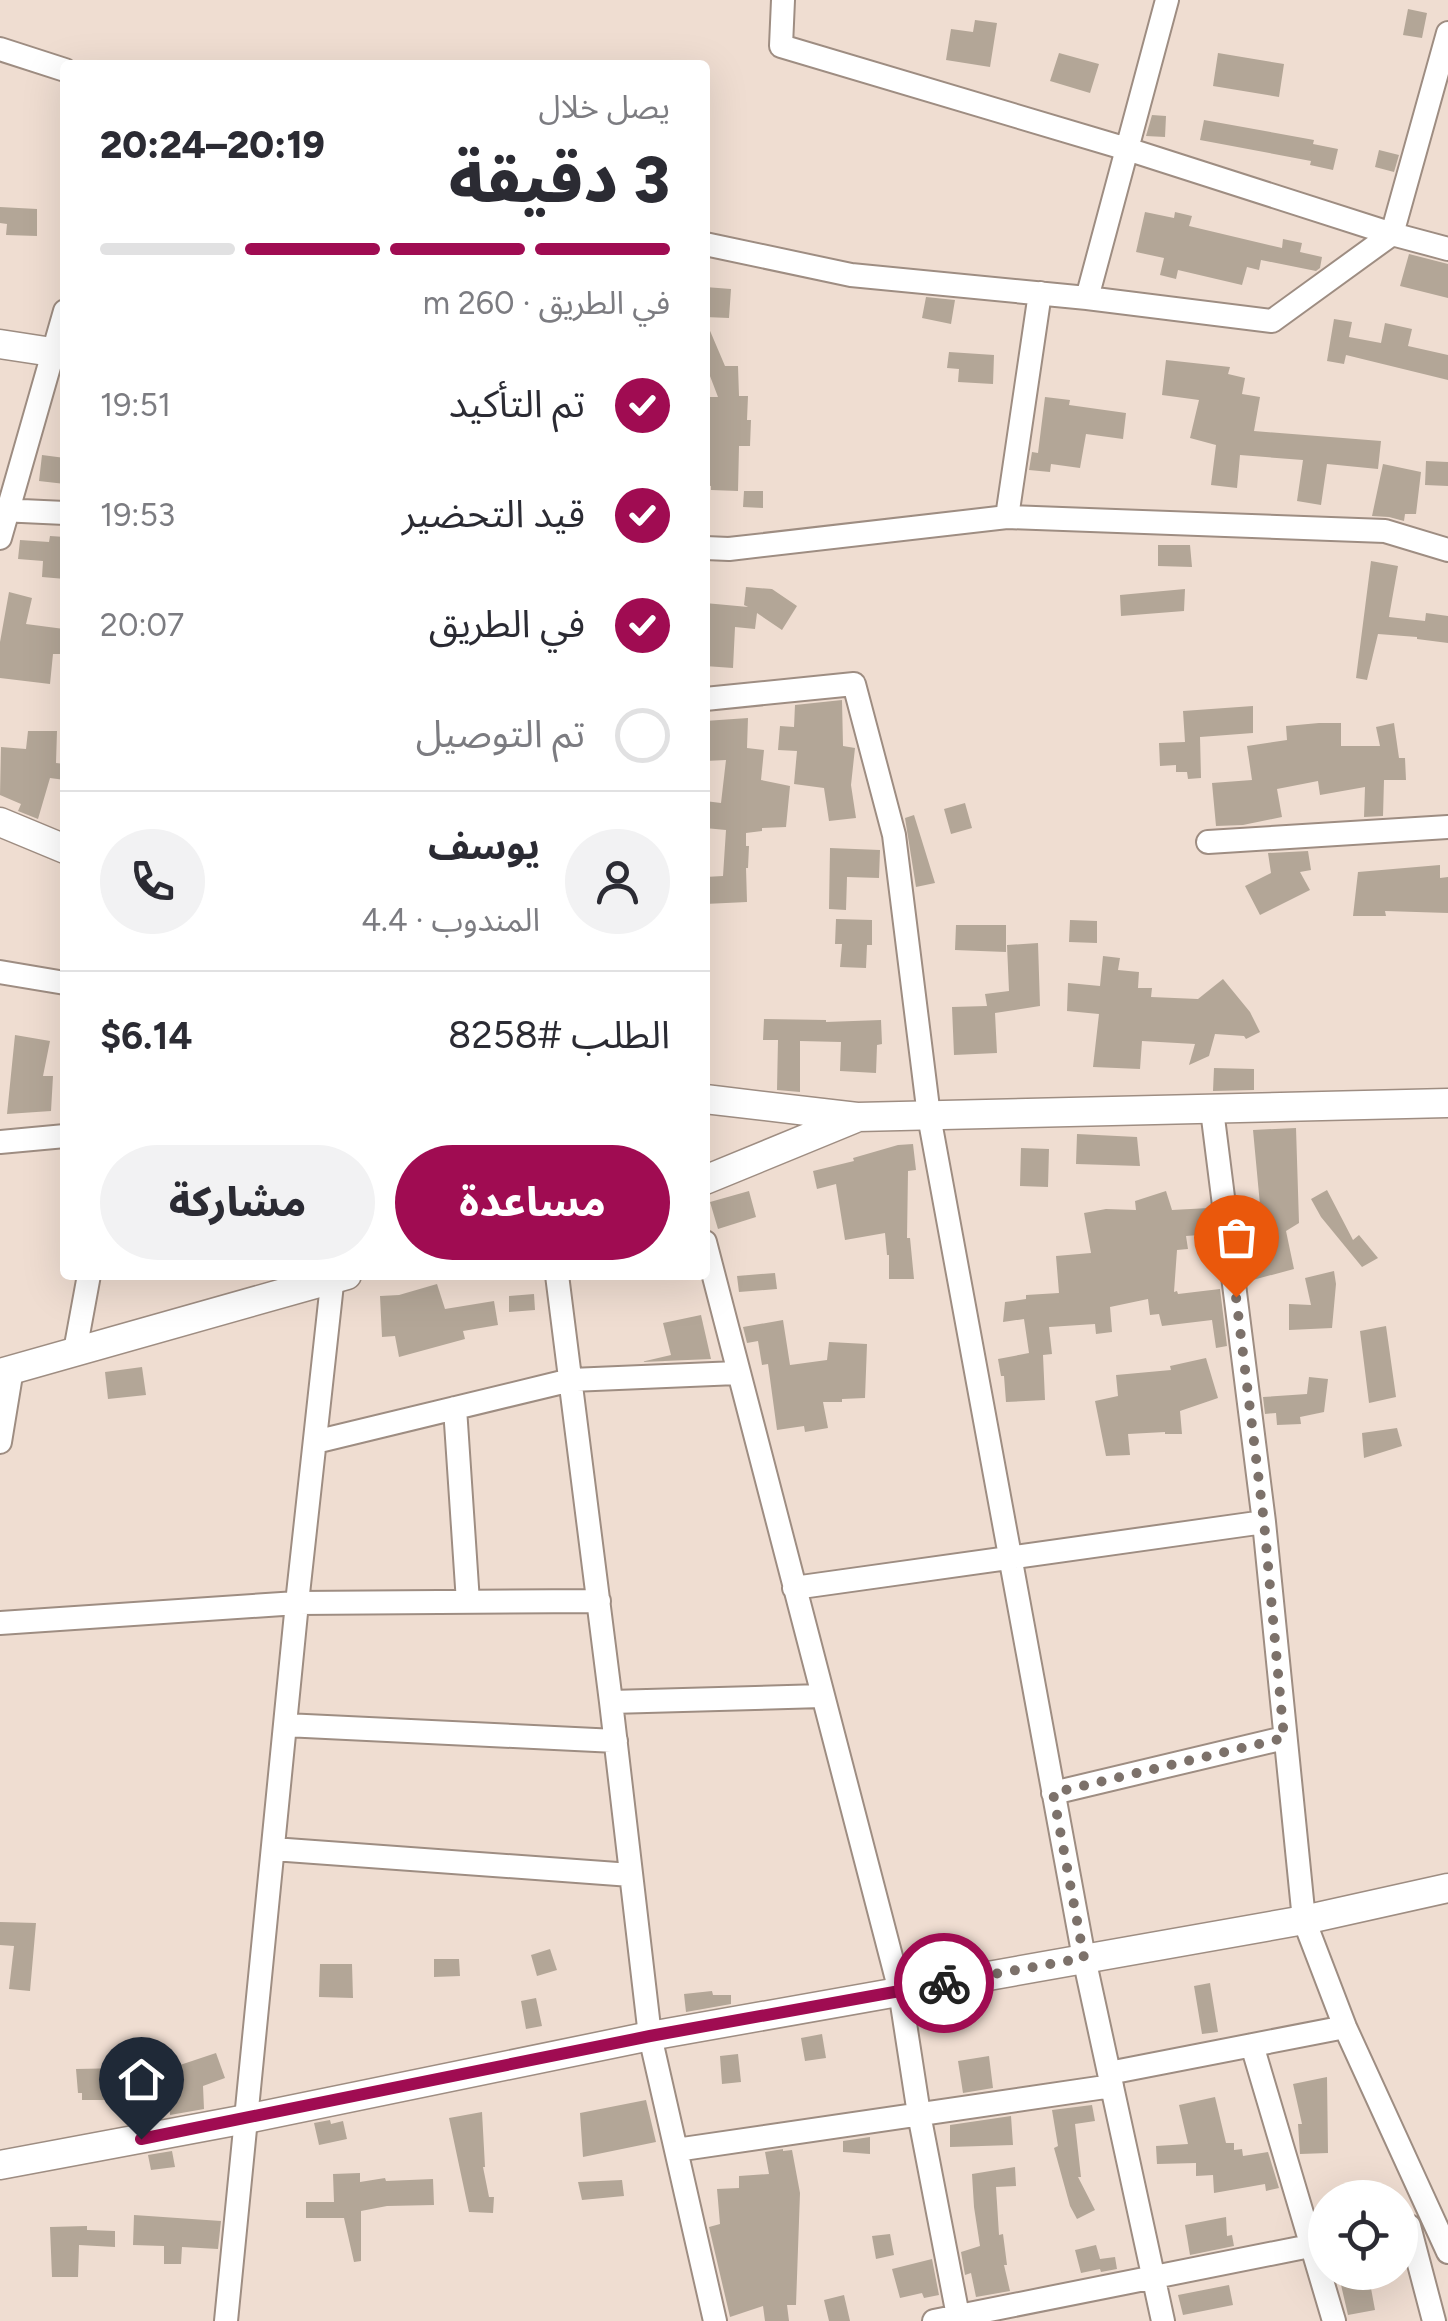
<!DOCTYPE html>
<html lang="ar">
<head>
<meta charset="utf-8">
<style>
	body { margin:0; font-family:Figtree,"Noto Sans Arabic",sans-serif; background:#f2f2f3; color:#2b2b33; direction:rtl; height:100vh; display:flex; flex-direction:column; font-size:38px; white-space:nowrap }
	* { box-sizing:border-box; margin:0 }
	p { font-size:32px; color:#7c7c81 }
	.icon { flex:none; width:55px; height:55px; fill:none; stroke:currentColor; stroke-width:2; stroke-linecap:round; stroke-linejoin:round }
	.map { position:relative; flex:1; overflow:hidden; direction:ltr }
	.details { position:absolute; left:60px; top:60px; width:650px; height:1220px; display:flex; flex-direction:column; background:#fff; border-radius:10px; box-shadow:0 10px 40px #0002; direction:rtl }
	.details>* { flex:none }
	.tools { position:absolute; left:1308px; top:2180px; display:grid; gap:20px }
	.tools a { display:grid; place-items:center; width:110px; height:110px; border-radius:50%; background:#fff; box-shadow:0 10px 40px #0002; font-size:50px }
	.pin { position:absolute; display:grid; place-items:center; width:85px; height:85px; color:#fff; margin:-102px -42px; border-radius:50% 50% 50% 0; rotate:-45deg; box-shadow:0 0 10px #0007 }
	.pin .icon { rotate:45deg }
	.courier { position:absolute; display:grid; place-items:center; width:100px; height:100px; margin:-50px; border:8px solid #a00c52; border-radius:50%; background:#fff; color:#222; box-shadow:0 2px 12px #0007 }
	.headline em { font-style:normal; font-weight:800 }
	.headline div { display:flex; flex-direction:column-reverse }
	.headline { display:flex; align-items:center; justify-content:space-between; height:170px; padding:0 40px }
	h1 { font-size:65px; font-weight:800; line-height:75px }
	.bar { display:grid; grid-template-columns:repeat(4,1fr); gap:15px 10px; align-content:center; height:120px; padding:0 40px }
	.bar i { height:12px; border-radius:8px; background:#e1e1e2 }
	.bar .current { background:#a00c52 }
	.bar p { grid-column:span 4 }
	.line { display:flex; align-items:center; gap:25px; padding:0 40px; border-top:2px solid #e1e1e2 }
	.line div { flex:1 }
	.round { display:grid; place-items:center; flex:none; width:105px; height:105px; border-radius:52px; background:#f2f2f3 }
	ol { padding:0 40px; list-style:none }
	li { display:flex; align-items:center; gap:30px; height:110px }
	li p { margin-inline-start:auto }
	li .icon { padding:10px; border-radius:50%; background:#a00c52; color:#fff; stroke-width:4 }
	li:last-child { color:#7c7c81 }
	li i { width:55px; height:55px; border:5px solid #e1e1e2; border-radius:50% }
	.action { display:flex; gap:20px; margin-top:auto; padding:20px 40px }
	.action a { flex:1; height:115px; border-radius:60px; background:#a00c52; color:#fff; font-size:40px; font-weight:800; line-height:115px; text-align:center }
	.action a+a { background:#f2f2f3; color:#2b2b33 }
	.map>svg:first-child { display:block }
</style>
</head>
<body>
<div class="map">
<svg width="1448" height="2321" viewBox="0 0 1448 2321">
	<rect width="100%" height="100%" fill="#efddd1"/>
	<path fill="#b3a697" d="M 1408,9 L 1427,13 L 1422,38 L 1403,35 Z
		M 975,20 L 997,23 L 990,67 L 946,60 L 951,29 L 973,32 Z
		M 1059,53 L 1099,64 L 1090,93 L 1050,81 Z
		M 1218,53 L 1284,64 L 1279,97 L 1213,86 Z
		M 1152,115 L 1166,116 L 1165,137 L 1146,136 Z
		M 1204,120 L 1314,140 L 1313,144 L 1338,149 L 1333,170 L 1310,165 L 1311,161 L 1200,140 Z
		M 1379,150 L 1399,155 L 1394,172 L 1375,167 Z
		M 0,207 L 37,209 L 37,236 L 6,235 L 7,224 L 0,223 Z
		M 1145,212 L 1174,218 L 1175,212 L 1192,216 L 1189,226 L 1282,248 L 1283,239 L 1302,243 L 1300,252 L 1322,257 L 1320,268 L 1316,271 L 1261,260 L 1259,270 L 1247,267 L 1242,285 L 1178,270 L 1176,279 L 1160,275 L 1164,258 L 1136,252 Z
		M 1409,254 L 1448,264 L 1448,298 L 1400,286 Z
		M 705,287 L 731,289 L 729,318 L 705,317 Z
		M 926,297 L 955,300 L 951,324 L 922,318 Z
		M 705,319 L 725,366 L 738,366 L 739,396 L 748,396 L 747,420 L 751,420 L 750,446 L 739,446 L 738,491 L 711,490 L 711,486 L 705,485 L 705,397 L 718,397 L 705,363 Z
		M 1334,319 L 1352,322 L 1349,337 L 1381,343 L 1385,323 L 1412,329 L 1408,346 L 1448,355 L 1448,380 L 1346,355 L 1344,364 L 1327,361 Z
		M 949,352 L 994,355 L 993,384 L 958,382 L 959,369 L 947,368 Z
		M 1166,360 L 1230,367 L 1228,374 L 1245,378 L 1242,394 L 1260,397 L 1254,431 L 1381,441 L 1378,469 L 1327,464 L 1321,505 L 1297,501 L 1303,460 L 1240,455 L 1237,488 L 1211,485 L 1216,445 L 1190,438 L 1199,400 L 1162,395 Z
		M 1045,397 L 1070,400 L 1069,405 L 1126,413 L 1123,439 L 1086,434 L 1080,468 L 1051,464 L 1050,472 L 1029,470 L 1032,452 L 1038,453 Z
		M 42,455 L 65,458 L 65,484 L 39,481 Z
		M 1426,461 L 1448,462 L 1448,486 L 1425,485 Z
		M 1383,464 L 1421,472 L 1416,514 L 1405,514 L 1404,521 L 1389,517 L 1372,516 Z
		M 744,491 L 763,491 L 763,508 L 743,507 Z
		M 50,536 L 65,537 L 65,579 L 42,577 L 43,561 L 18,559 L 20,540 L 49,542 Z
		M 1158,545 L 1190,545 L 1192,567 L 1158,566 Z
		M 1371,561 L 1398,566 L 1389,617 L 1425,621 L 1426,613 L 1448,616 L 1448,643 L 1417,639 L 1417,637 L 1378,634 L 1367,680 L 1356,678 Z
		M 746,587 L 772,589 L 797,606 L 782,630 L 757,613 L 755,629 L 735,627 L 733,668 L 705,666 L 705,603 L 748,607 L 744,605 Z
		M 1185,589 L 1184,611 L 1121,616 L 1120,595 Z
		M 9,592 L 32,598 L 26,624 L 64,629 L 61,654 L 53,654 L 50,684 L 0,678 L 0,642 Z
		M 842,700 L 843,746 L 855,748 L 851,785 L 856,818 L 829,821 L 824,788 L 794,784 L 797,751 L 778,750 L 780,726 L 794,727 L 795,705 Z
		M 1253,706 L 1253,733 L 1200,737 L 1201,778 L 1188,779 L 1187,772 L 1176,772 L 1176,765 L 1160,766 L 1159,743 L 1185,742 L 1183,711 Z
		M 748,718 L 747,748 L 764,750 L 761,780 L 790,786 L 786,827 L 762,828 L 762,831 L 746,833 L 746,846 L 749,846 L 748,868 L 746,868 L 747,902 L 705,904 L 705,877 L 723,876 L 726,830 L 705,828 L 705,801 L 721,803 L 726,760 L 705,761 L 705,721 Z
		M 1319,723 L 1341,723 L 1341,746 L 1380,746 L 1376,727 L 1394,723 L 1399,758 L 1405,758 L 1406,780 L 1384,780 L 1383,816 L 1364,817 L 1365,787 L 1320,795 L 1318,781 L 1277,789 L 1282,817 L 1243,825 L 1216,826 L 1212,783 L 1252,780 L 1247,746 L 1287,740 L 1286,726 Z
		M 28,731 L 57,731 L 56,763 L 65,764 L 65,780 L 50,778 L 38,819 L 18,811 L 21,804 L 0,795 L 1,747 L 26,749 Z
		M 965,803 L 972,828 L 951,834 L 944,809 Z
		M 914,815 L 935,883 L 916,887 L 905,818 Z
		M 830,848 L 880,850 L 879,878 L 847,877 L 846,910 L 829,909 Z
		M 1308,851 L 1311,870 L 1300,872 L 1310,890 L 1260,915 L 1245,886 L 1271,873 L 1268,853 Z
		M 1440,865 L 1440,878 L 1448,877 L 1448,913 L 1385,911 L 1386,916 L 1353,916 L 1358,872 Z
		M 836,919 L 872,920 L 872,945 L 867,945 L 866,968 L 840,967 L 842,944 L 835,944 Z
		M 1070,920 L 1097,921 L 1097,943 L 1069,942 Z
		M 956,925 L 1006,925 L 1006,952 L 955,950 Z
		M 1038,943 L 1040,1006 L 995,1013 L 997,1053 L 954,1055 L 952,1007 L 987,1006 L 985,994 L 1009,991 L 1007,945 Z
		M 1103,956 L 1120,958 L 1118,970 L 1139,972 L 1138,988 L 1152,988 L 1151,997 L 1198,999 L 1223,979 L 1250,1012 L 1260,1032 L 1246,1039 L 1244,1036 L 1215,1034 L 1209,1056 L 1189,1065 L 1195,1044 L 1142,1041 L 1140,1069 L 1093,1067 L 1099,1014 L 1067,1011 L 1068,983 L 1100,986 Z
		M 764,1019 L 826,1020 L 826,1022 L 881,1020 L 882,1044 L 877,1045 L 876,1073 L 840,1071 L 841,1042 L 800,1041 L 800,1092 L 777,1090 L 778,1040 L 763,1040 Z
		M 15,1035 L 50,1041 L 43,1076 L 53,1076 L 51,1111 L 7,1114 Z
		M 1214,1068 L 1254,1069 L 1254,1090 L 1213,1091 Z
		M 1296,1128 L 1299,1223 L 1286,1231 L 1294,1269 L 1249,1281 L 1240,1210 L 1260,1205 L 1253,1130 Z
		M 1077,1134 L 1137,1137 L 1140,1166 L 1076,1164 Z
		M 913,1144 L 916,1170 L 908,1171 L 907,1238 L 910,1238 L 914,1279 L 889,1279 L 889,1255 L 887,1255 L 885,1233 L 845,1240 L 836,1184 L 817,1189 L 813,1171 L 854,1161 L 853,1158 L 898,1145 Z
		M 1021,1148 L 1049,1149 L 1048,1187 L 1020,1186 Z
		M 1327,1190 L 1353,1240 L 1359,1235 L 1378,1258 L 1362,1267 L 1321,1217 L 1311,1199 Z
		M 749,1191 L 756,1217 L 718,1229 L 710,1202 Z
		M 1166,1191 L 1172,1210 L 1209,1208 L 1213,1234 L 1186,1236 L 1188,1249 L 1177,1250 L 1174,1292 L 1177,1291 L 1178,1294 L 1220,1289 L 1227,1346 L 1216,1348 L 1212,1320 L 1162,1326 L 1159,1314 L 1150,1315 L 1148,1299 L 1110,1307 L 1112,1332 L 1096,1334 L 1095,1324 L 1049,1327 L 1052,1354 L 1043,1355 L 1045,1400 L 1006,1402 L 1004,1376 L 1001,1376 L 998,1359 L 1029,1353 L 1024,1319 L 1003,1322 L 1005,1302 L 1026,1299 L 1026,1295 L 1059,1293 L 1056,1256 L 1091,1253 L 1084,1213 L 1106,1209 L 1136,1210 L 1135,1201 Z
		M 1334,1271 L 1336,1284 L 1332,1328 L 1289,1330 L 1289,1304 L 1311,1305 L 1305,1278 Z
		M 775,1273 L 777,1289 L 739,1292 L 737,1276 Z
		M 437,1284 L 445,1309 L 494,1301 L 498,1325 L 463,1331 L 465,1339 L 399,1357 L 395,1336 L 382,1337 L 380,1296 L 399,1295 Z
		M 534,1294 L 535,1310 L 509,1312 L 509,1296 Z
		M 701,1315 L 711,1359 L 641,1362 L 671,1355 L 663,1323 Z
		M 783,1320 L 790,1365 L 827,1360 L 829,1342 L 867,1344 L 865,1398 L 842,1399 L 842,1402 L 823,1402 L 828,1428 L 805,1432 L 804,1426 L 777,1430 L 768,1364 L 762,1365 L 758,1341 L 747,1343 L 743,1327 Z
		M 1386,1326 L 1396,1397 L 1369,1403 L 1360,1331 Z
		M 1206,1358 L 1218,1398 L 1180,1411 L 1182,1434 L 1165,1434 L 1165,1432 L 1128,1434 L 1130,1455 L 1106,1456 L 1095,1401 L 1118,1396 L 1116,1375 L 1171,1370 L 1170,1366 Z
		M 142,1367 L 146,1395 L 108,1399 L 105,1372 Z
		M 1309,1377 L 1328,1379 L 1324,1412 L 1300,1417 L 1301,1424 L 1277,1425 L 1276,1413 L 1265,1414 L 1263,1397 L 1307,1394 Z
		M 1397,1428 L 1402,1446 L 1364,1458 L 1362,1433 Z
		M 0,1922 L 36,1923 L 30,1991 L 9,1989 L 14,1946 L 0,1945 Z
		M 550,1949 L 557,1970 L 537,1976 L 531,1955 Z
		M 434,1959 L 459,1959 L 460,1976 L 434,1977 Z
		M 320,1964 L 352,1964 L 353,1998 L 319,1997 Z
		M 1210,1983 L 1218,2032 L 1202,2034 L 1194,1986 Z
		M 712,1991 L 713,1995 L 731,1995 L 731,2004 L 686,2012 L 684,1994 Z
		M 536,1998 L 542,2026 L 526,2029 L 521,2001 Z
		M 822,2034 L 826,2058 L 805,2061 L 801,2038 Z
		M 216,2053 L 225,2078 L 203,2086 L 204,2109 L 170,2115 L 168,2069 Z
		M 738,2054 L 741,2082 L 722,2084 L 720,2056 Z
		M 989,2056 L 993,2088 L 963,2093 L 958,2061 Z
		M 123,2068 L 122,2100 L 82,2100 L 82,2093 L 78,2093 L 76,2069 Z
		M 1327,2077 L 1328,2153 L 1300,2154 L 1298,2124 L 1302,2124 L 1293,2084 Z
		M 1215,2097 L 1226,2143 L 1234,2143 L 1234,2150 L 1242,2149 L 1243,2156 L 1268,2152 L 1279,2188 L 1266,2191 L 1265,2184 L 1214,2193 L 1213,2175 L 1196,2176 L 1196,2163 L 1157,2164 L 1156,2146 L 1188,2144 L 1179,2105 Z
		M 646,2100 L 656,2142 L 583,2157 L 580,2113 Z
		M 1092,2105 L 1095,2121 L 1075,2124 L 1081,2177 L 1078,2177 L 1095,2210 L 1077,2219 L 1070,2206 L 1054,2148 L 1058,2146 L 1052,2110 Z
		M 482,2112 L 485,2167 L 483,2167 L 489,2197 L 494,2197 L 493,2213 L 469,2212 L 449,2118 Z
		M 1011,2116 L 1013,2145 L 950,2147 L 950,2125 Z
		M 330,2120 L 331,2124 L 343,2121 L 347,2139 L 319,2145 L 314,2123 Z
		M 870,2137 L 870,2154 L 843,2152 L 843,2141 Z
		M 783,2149 L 783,2151 L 792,2150 L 800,2193 L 796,2305 L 787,2305 L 789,2321 L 765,2321 L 763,2306 L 730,2317 L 709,2227 L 720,2224 L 717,2189 L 739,2188 L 739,2176 L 769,2174 L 765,2152 Z
		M 172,2151 L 175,2167 L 151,2170 L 148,2155 Z
		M 1015,2167 L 1016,2186 L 996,2187 L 999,2235 L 1003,2234 L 1007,2265 L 1004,2265 L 1010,2291 L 976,2297 L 971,2273 L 965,2275 L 961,2252 L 980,2246 L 974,2207 L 972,2174 Z
		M 360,2173 L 360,2182 L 385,2178 L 386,2181 L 433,2179 L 434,2205 L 387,2206 L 361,2211 L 361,2261 L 354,2262 L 344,2218 L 306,2218 L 306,2202 L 334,2202 L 333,2174 Z
		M 622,2180 L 624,2196 L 582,2200 L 578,2182 Z
		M 134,2215 L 221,2221 L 218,2249 L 182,2247 L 181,2264 L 164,2264 L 164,2246 L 133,2245 Z
		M 1226,2217 L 1227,2236 L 1232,2235 L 1234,2246 L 1190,2255 L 1185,2225 Z
		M 87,2226 L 87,2230 L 115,2231 L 115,2247 L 79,2245 L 78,2277 L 52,2277 L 50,2227 Z
		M 890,2234 L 894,2255 L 876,2259 L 872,2236 Z
		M 1096,2245 L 1100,2259 L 1115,2257 L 1117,2269 L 1101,2272 L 1100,2269 L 1081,2273 L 1075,2250 Z
		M 932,2259 L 939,2295 L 924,2298 L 922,2293 L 900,2298 L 892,2269 Z
		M 1338,2272 L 1368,2272 L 1375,2310 L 1348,2315 Z
		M 1229,2285 L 1233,2305 L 1183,2315 L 1178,2295 Z
		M 844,2295 L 850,2321 L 829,2321 L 824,2300 Z"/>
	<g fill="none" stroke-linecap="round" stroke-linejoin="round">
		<g stroke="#9e8d82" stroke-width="26">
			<path id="minor" d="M 783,0 L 781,46 L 1127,149 L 1392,234 L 1448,33
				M 0,49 L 65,70
				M 705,244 L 851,275 L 1087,298 L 1272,321 L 1392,234 L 1448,249
				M 1087,298 L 1167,0
				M 0,510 L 65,513
				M 1007,517 L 1040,293
				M 0,538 L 65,311
				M 705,548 L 729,549 L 1007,517 L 1385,531 L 1448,550
				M 705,699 L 854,684 L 894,835 L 929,1116 L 1084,1958 L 1163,2321
				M 1208,842 L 1448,827
				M 0,972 L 65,983
				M 1212,1110 L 1264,1522 L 1304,1920 L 1345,2027 L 1448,2252
				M 0,1142 L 65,1136
				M 705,1242 L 900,1991 L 919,2114 L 959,2321
				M 557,1275 L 611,1702 L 650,2036 L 715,2321
				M 75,1351 L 89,1275
				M 455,1408 L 468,1602
				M 0,1442 L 12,1369
				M 315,1442 L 571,1380 L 737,1373
				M 794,1588 L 1264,1522
				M 0,1623 L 297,1603 L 599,1601
				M 611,1702 L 822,1696
				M 285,1725 L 616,1741
				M 1053,1793 L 1284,1738
				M 273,1849 L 631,1875
				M 1252,2045 L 1334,2321
				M 1109,2073 L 1345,2027
				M 676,2150 L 1112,2086
				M 1409,2226 L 1434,2321
				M 226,2321 L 297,1603 L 333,1275
				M 934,2321 L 1325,2243"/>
		</g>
		<g stroke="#9e8d82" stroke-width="31">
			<path id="tertiary" d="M 0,344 L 65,354
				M 0,822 L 65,849
				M 705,1099 L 857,1117 L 1448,1103
				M 705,1180 L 856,1118
				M 0,1373 L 347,1275
				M 0,2165 L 246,2119 L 650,2036 L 1304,1920 L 1448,1888"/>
		</g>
		<use href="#minor" stroke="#fff" stroke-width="22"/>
		<use href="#tertiary" stroke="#fff" stroke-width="28"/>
	</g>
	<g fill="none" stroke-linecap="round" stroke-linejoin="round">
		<path stroke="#7c716a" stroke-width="10" stroke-dasharray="0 18" d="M 944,1983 L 1084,1958 L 1053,1793 L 1284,1738 L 1264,1522 L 1236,1297"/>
		<path stroke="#a00c52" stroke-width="12" d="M 141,2139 L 650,2036 L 944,1983"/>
	</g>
</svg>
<div class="tools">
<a><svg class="icon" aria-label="locate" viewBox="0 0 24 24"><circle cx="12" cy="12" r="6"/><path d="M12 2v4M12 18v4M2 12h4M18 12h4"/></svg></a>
</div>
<div class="pin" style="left:1236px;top:1297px;background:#ea580c"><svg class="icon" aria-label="bag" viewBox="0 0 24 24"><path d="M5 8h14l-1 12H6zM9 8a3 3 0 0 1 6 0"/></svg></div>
<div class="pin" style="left:141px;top:2139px;background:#1f2937"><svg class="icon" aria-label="home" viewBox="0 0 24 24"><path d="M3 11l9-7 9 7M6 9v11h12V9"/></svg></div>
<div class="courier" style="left:944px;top:1983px"><svg class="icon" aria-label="bike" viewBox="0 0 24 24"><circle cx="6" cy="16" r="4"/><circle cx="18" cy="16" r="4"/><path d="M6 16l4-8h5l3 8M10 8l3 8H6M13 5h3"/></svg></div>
<section class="details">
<div class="headline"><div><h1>3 دقيقة</h1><p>يصل خلال</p></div><em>20:19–20:24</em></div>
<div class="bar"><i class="current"></i><i class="current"></i><i class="current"></i><i></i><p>في الطريق · 260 m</p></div>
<ol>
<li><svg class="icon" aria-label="check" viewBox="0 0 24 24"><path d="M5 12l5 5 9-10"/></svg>تم التأكيد<p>19:51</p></li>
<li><svg class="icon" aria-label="check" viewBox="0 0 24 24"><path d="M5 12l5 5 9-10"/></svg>قيد التحضير<p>19:53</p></li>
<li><svg class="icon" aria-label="check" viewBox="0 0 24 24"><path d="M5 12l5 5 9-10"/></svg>في الطريق<p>20:07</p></li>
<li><i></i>تم التوصيل</li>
</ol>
<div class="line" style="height:180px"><a class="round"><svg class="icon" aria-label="person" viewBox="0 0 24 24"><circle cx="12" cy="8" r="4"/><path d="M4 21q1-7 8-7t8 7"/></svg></a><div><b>يوسف</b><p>المندوب · 4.4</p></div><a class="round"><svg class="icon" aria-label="phone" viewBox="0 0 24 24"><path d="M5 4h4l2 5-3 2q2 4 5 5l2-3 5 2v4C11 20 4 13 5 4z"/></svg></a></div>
<div class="line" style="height:130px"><div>الطلب #8258</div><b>$6.14</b></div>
<div class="action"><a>مساعدة</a><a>مشاركة</a></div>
</section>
</div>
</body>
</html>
